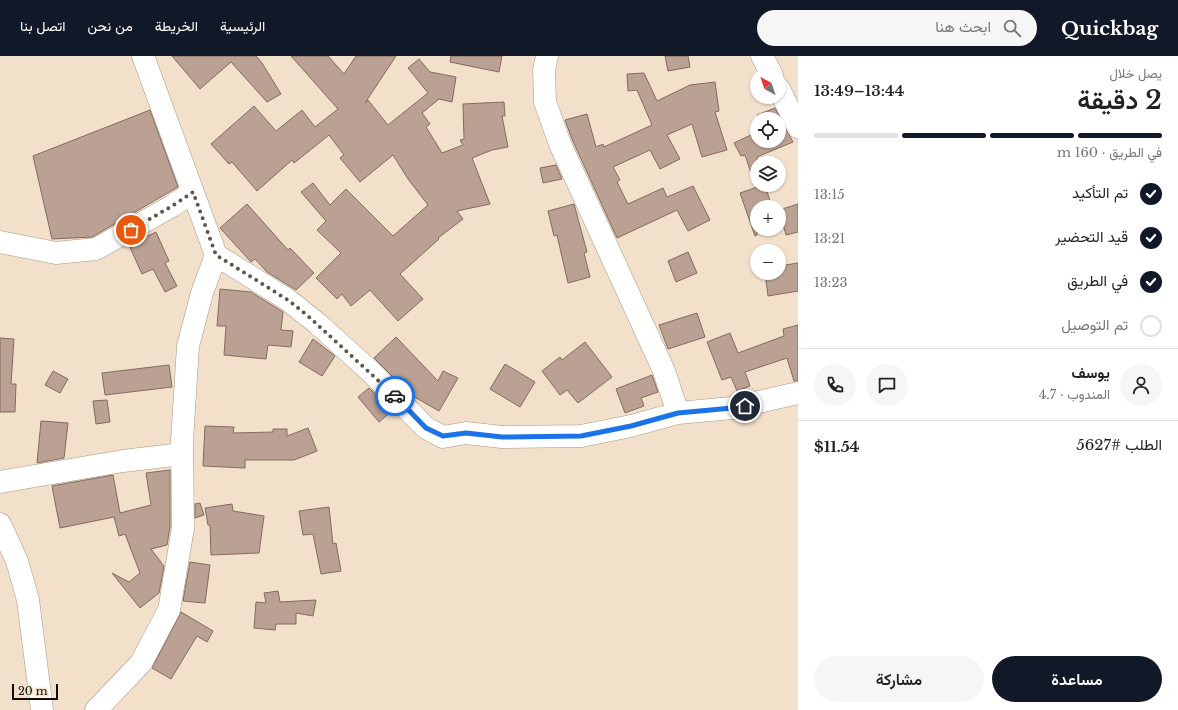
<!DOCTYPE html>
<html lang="ar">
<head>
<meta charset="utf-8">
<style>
	body { margin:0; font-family:"Libre Baskerville",Vazirmatn,serif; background:#f6f6f6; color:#222; direction:rtl; height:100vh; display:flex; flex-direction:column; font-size:15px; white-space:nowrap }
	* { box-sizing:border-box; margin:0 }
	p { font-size:13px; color:#767676 }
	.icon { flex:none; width:22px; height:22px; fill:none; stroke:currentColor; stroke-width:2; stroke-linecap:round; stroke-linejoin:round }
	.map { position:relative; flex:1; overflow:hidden; direction:ltr }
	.panel { display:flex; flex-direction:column; background:#fff; width:380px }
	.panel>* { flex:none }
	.needle { width:26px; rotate:320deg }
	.buttons { position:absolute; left:750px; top:12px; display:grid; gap:8px }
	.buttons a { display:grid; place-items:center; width:36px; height:36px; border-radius:50%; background:#fff; box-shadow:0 1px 3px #0004; font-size:20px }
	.scale { position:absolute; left:12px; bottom:10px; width:46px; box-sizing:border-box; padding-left:4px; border:2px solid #120c05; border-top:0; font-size:11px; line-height:14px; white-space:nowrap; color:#120c05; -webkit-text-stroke:3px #f3e0ca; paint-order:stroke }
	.pin { position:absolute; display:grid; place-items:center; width:34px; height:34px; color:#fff; margin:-17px; border:2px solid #fff; border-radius:50%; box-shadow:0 1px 4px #0007 }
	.courier { position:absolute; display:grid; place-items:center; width:40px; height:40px; margin:-20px; border:3px solid #1a73e8; border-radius:50%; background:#fff; color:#222; box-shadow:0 1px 5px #0007 }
	.headline em { font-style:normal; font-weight:600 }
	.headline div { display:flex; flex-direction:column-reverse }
	.headline { display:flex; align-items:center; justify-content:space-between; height:68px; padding:0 16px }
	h1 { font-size:26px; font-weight:600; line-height:30px }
	.bar { display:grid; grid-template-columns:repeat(4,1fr); gap:6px 4px; align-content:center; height:48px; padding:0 16px }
	.bar i { height:5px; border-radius:3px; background:#e0e0e0 }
	.bar .current { background:#111827 }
	.bar p { grid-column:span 4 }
	.line { display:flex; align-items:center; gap:10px; padding:0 16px; border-top:1px solid #e0e0e0 }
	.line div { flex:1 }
	.round { display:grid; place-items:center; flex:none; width:42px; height:42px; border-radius:21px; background:#f6f6f6 }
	ol { padding:0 16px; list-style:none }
	li { display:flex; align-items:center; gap:12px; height:44px }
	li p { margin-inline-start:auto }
	li .icon { padding:4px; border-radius:50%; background:#111827; color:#fff; stroke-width:4 }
	li:last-child { color:#767676 }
	li i { width:22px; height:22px; border:2px solid #e0e0e0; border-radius:50% }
	.button { display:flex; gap:8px; margin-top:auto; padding:8px 16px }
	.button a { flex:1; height:46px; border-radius:24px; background:#111827; color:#fff; font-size:16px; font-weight:600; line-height:46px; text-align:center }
	.button a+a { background:#f6f6f6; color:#222 }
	header { display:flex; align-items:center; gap:24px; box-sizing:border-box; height:56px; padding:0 20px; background:#111827; color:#fff }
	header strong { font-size:19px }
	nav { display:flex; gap:22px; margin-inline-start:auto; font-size:14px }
	.search { width:280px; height:36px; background:#f6f6f6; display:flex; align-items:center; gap:10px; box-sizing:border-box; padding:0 14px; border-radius:22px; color:#767676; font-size:15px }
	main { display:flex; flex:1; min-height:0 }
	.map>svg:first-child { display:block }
</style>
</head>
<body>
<header>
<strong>Quickbag</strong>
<div class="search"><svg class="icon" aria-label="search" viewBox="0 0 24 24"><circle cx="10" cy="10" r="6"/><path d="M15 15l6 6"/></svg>ابحث هنا</div>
<nav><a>الرئيسية</a><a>الخريطة</a><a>من نحن</a><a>اتصل بنا</a></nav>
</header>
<main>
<section class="panel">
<div class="headline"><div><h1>2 دقيقة</h1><p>يصل خلال</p></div><em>13:44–13:49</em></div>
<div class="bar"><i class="current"></i><i class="current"></i><i class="current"></i><i></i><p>في الطريق · 160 m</p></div>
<ol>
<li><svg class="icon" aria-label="check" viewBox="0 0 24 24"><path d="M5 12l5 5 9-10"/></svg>تم التأكيد<p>13:15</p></li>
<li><svg class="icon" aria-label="check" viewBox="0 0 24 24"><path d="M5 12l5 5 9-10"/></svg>قيد التحضير<p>13:21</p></li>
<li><svg class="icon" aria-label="check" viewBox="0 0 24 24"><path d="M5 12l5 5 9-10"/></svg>في الطريق<p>13:23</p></li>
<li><i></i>تم التوصيل</li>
</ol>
<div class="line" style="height:72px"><a class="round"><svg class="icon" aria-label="person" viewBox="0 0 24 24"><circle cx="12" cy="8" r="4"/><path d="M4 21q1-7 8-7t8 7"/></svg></a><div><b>يوسف</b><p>المندوب · 4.7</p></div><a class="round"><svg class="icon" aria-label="chat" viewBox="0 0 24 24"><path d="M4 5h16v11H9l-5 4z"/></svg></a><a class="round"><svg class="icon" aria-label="phone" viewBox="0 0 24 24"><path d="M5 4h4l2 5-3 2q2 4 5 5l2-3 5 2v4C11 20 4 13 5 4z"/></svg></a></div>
<div class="line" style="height:52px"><div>الطلب #5627</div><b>$11.54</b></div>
<div class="button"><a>مساعدة</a><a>مشاركة</a></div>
</section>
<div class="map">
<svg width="798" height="654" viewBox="0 0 798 654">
	<rect width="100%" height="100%" fill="#f3e0ca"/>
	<path fill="#baa193" stroke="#826b5e" d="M 172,0 L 256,0 L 262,7 L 281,38 L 267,46 L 231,6 L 200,33 Z
		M 291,0 L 328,0 L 344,18 L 356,0 L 396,0 L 365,47 L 368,44 L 388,69 L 428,37 L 408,12 L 419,3 L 430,16 L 456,21 L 452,46 L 439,43 L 422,57 L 430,68 L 426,71 L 442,97 L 463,89 L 460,84 L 464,83 L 463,48 L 504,46 L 505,60 L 502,60 L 508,91 L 492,94 L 472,102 L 490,148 L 457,155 L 463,163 L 438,182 L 439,183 L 400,218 L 423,243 L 398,265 L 370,234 L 351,250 L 342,238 L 337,243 L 316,222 L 341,197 L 317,174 L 326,165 L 301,136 L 313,127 L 330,149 L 346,133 L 393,180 L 428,149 L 408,123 L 393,99 L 360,126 L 340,102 L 344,99 L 329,79 L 294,107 L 292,104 L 257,135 L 232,106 L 229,108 L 211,88 L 254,50 L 276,75 L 302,54 L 315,71 L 338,53 Z
		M 451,0 L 502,0 L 499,16 L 450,6 Z
		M 665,0 L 688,0 L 690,11 L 668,15 Z
		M 644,17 L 657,45 L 690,29 L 715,26 L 719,55 L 715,56 L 727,94 L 702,101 L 692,68 L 667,79 L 680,103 L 660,113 L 650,94 L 613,111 L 620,124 L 617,126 L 628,148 L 663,132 L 667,141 L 693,130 L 710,164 L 688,175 L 677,154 L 617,182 L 572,83 L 565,64 L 587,58 L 596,91 L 603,88 L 604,91 L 652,69 L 637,34 L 628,35 L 627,18 Z
		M 775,52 L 793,86 L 757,101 L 757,129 L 755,129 L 745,99 L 741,100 L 734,87 L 757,76 L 757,85 L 779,85 L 779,63 L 759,63 L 757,59 Z
		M 150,54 L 178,131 L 92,181 L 52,183 L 33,100 Z
		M 556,109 L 562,123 L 543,127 L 540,112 Z
		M 763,129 L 765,129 L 772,151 L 757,151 L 757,179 L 755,180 L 740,137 Z
		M 247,148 L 288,194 L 290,192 L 314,217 L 296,234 L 267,216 L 255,203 L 251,206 L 220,172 Z
		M 574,148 L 587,196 L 584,197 L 590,221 L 568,227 L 557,179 L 554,180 L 548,155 Z
		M 798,148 L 798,176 L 786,179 L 779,154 Z
		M 156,176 L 169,205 L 165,207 L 177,230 L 165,236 L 153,213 L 142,218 L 129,189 Z
		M 688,196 L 697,217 L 676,226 L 668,205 Z
		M 798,207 L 798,235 L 768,240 L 765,217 L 779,217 L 779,210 Z
		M 220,233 L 251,236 L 283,256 L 281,274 L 293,275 L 291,291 L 268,289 L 266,303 L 224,299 L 226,270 L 217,270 Z
		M 697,257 L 705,281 L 668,293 L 659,269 Z
		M 798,269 L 798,325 L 794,325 L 787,302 L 745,316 L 750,330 L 737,335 L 731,321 L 722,324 L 707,286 L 730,277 L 738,297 L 784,280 L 783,273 Z
		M 396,281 L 438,325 L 443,315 L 458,322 L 439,355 L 411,339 L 374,302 Z
		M 0,282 L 14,283 L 11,328 L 16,328 L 15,356 L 0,356 Z
		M 313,283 L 335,300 L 322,320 L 299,306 Z
		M 585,286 L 612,321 L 578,347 L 567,334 L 560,339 L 542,315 L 560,301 L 562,304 Z
		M 505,308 L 535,326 L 520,351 L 490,333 Z
		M 169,309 L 172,331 L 105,339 L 102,317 Z
		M 53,315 L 68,323 L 60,337 L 45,329 Z
		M 652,319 L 658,336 L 641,342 L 644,350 L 625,357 L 616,333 Z
		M 369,332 L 392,355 L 379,366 L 358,341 Z
		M 107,344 L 110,366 L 96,368 L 93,345 Z
		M 41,365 L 68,367 L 64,402 L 37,407 Z
		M 205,370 L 234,371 L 233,377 L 273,376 L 273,373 L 287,373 L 287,380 L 308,372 L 317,395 L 294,404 L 245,404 L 245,412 L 203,410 Z
		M 170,414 L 170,471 L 167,489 L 151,493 L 164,510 L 159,537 L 140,552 L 112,517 L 129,526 L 140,517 L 125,478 L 119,480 L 114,461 L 60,472 L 52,430 L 113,419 L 120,457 L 151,449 L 146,417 Z
		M 200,447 L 204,459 L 195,462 L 195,448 Z
		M 232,448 L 233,455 L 264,460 L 259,497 L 211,499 L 210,469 L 208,469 L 205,452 Z
		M 329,451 L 333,488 L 336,487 L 341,515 L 321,518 L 313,478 L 303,479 L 299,455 Z
		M 190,506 L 210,509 L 205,547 L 183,545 Z
		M 278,535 L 280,546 L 316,544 L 313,560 L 296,557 L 296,568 L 276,568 L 275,574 L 254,572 L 256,546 L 266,547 L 264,537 Z
		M 181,556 L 213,575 L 207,586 L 197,580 L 171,623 L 152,612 Z"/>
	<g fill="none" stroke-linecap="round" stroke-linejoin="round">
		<g stroke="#a99783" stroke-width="23">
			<path id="minor" d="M 762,0 L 772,19
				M 779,33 L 798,71
				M 0,186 L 56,197 L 96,193 L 172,150 L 193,136
				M 216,199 L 288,244 L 318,268 L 369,314 L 426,372 L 443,381 L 466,377 L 502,381 L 581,380 L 631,370 L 678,357 L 664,315 L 560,88 L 545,46 L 544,14 L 547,0
				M 678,357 L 732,352 L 798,337
				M 0,426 L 123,405 L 182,398
				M 0,468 L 17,505 L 28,544 L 42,654
				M 96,654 L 141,607 L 169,554 L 183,472 L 182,385 L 188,290 L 202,237 L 216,199 L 143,0"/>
		</g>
		<use href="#minor" stroke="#fff" stroke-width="22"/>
	</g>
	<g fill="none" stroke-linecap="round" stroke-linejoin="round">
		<path stroke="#61564a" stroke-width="4" stroke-dasharray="0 7.2" d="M 131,174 L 172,150 L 193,136 L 216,199 L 288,244 L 308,260 L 395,340"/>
		<path stroke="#1a73e8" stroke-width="5" d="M 395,340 L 426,372 L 443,380 L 466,377 L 502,381 L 581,380 L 631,370 L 678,357 L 732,352 L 745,350"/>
	</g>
</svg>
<div class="buttons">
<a><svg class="needle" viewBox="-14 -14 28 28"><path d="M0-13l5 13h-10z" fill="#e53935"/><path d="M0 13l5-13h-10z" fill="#767676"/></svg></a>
<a><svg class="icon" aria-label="locate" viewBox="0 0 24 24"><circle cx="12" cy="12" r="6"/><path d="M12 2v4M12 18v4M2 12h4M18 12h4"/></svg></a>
<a><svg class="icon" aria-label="layers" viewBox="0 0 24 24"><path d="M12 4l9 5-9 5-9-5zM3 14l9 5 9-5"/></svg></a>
<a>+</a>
<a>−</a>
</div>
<div class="scale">20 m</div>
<div class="pin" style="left:131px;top:174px;background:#ea580c"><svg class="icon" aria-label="bag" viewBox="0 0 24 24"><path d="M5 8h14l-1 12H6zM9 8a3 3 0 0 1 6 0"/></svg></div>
<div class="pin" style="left:745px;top:350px;background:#1f2937"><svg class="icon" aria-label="home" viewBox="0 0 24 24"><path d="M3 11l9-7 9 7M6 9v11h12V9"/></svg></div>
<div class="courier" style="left:395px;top:340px"><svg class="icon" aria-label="car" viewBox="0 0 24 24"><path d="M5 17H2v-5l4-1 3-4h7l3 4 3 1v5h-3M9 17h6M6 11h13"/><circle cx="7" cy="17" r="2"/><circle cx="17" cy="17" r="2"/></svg></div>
</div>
</main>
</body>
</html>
